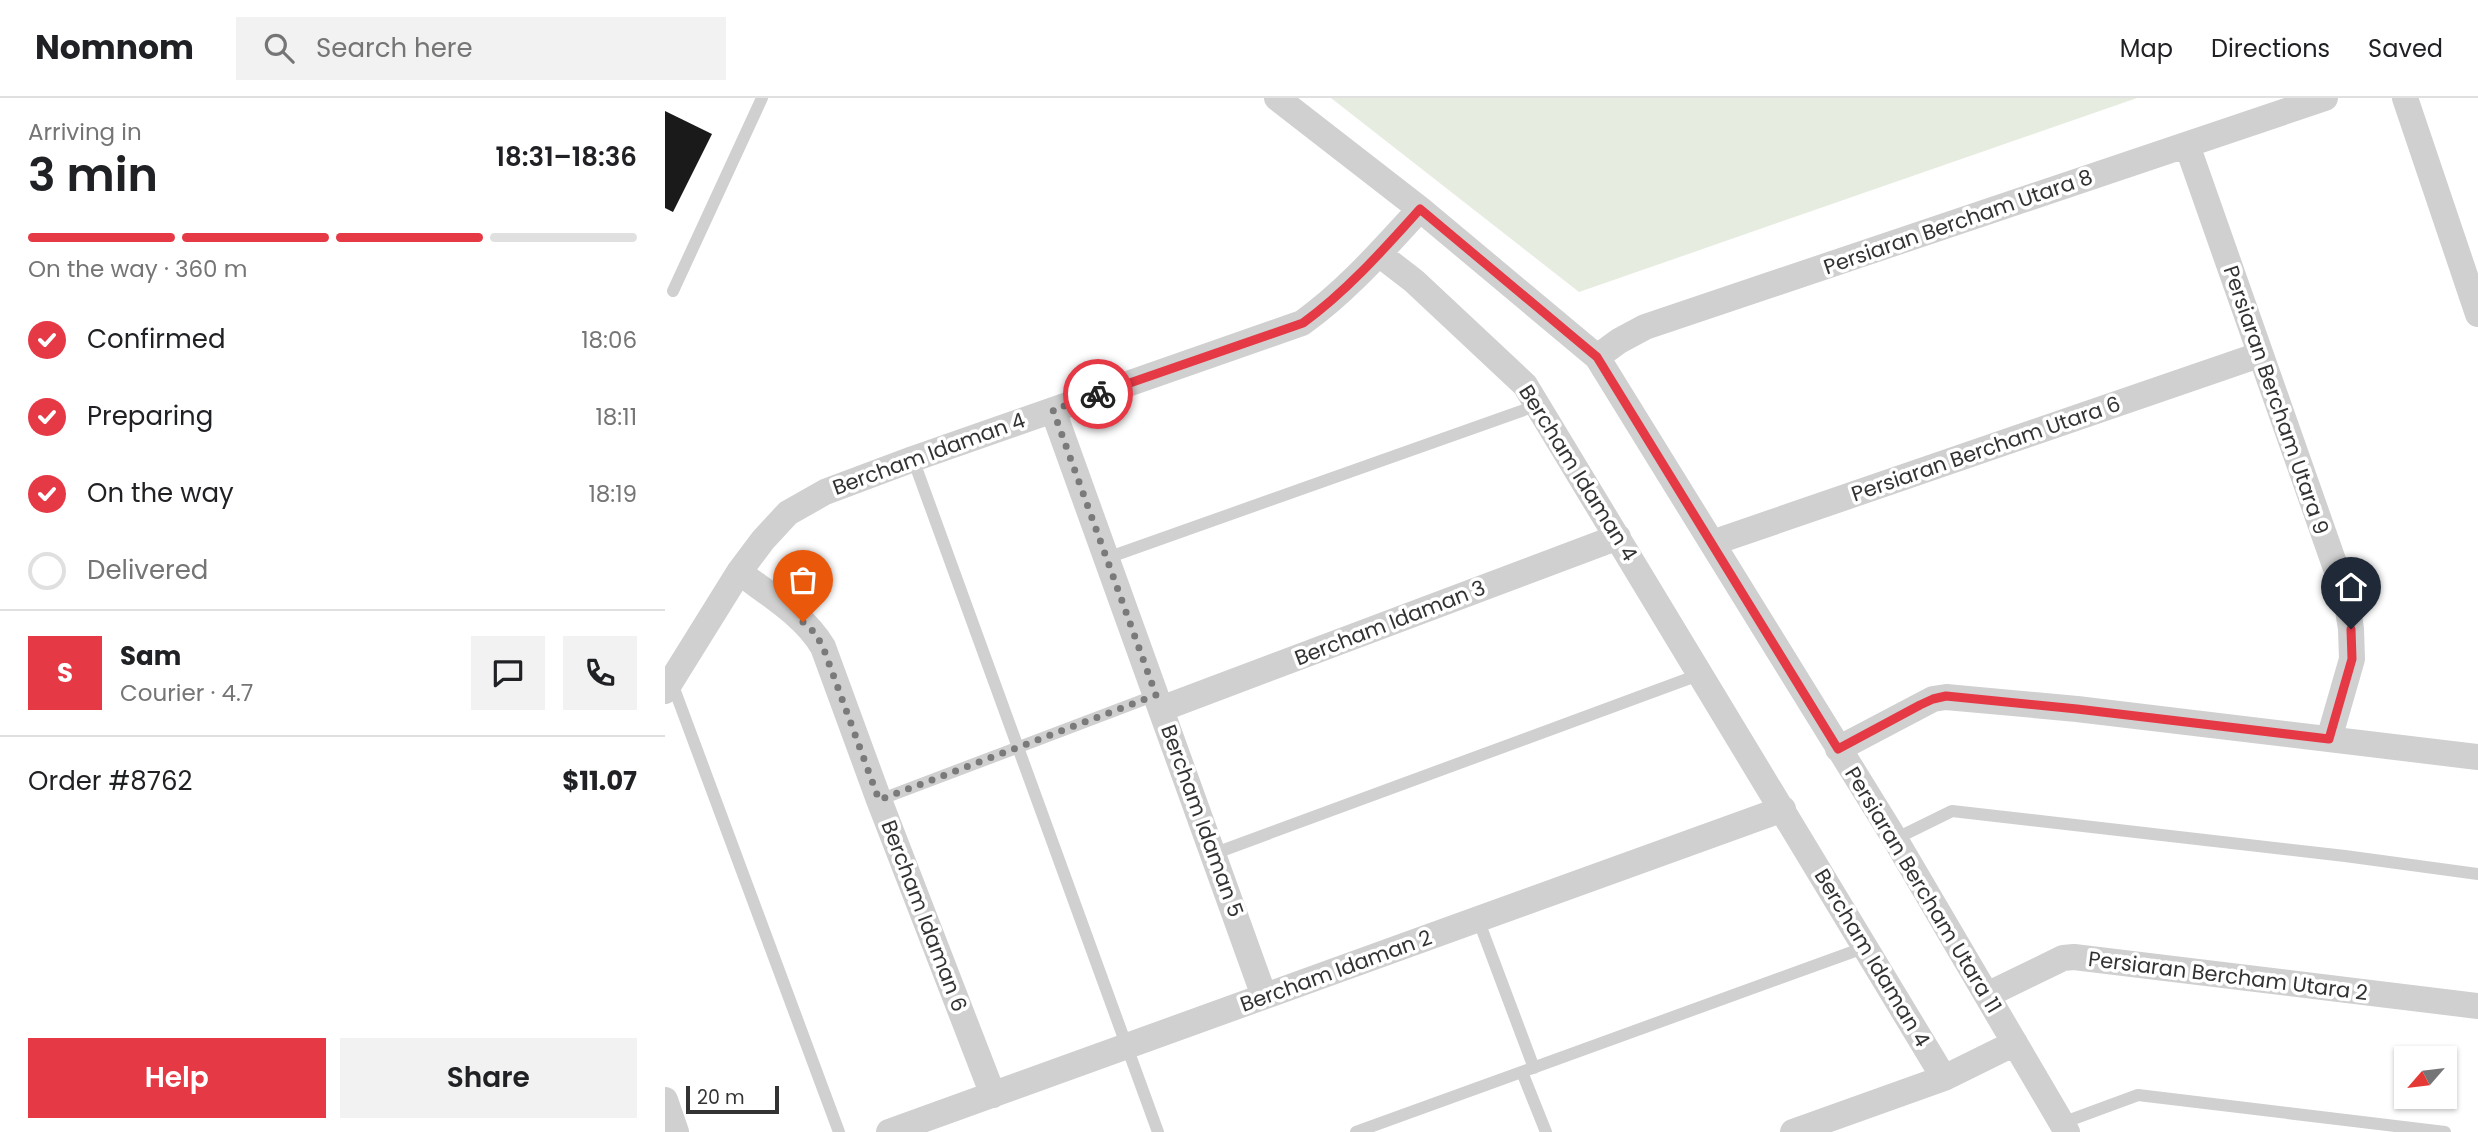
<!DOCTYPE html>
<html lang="en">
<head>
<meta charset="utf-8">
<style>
	body { margin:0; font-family:Poppins,sans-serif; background:#f2f2f2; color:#202124; height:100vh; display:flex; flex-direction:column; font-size:26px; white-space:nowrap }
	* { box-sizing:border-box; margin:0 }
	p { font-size:23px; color:#757577 }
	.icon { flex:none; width:38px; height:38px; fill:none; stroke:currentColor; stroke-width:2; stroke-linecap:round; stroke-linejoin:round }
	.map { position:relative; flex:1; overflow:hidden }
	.details { display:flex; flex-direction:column; background:#fff; width:665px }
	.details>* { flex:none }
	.needle { width:46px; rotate:242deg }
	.buttons { position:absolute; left:1729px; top:948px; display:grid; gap:14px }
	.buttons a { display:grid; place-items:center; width:63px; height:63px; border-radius:0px; background:#fff; box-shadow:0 2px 5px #0004; font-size:35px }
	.scale { position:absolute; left:21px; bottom:18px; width:93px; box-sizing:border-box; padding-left:7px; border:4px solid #333; border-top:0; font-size:19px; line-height:24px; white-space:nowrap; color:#333; -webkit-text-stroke:5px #fff; paint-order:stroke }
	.pin { position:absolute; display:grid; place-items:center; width:60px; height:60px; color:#fff; margin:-72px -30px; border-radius:50% 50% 50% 0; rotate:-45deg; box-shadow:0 0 7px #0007 }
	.pin .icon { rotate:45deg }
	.courier { position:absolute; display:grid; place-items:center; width:70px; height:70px; margin:-35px; border:5px solid #e63946; border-radius:50%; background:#fff; color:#222; box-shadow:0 2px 9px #0007 }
	.summary em { font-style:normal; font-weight:600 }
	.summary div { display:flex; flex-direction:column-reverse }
	.summary { display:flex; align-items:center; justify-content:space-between; height:119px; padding:0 28px }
	h1 { font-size:46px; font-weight:600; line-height:52px }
	.bar { display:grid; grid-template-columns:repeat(4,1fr); gap:10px 7px; align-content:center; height:84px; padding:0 28px }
	.bar i { height:9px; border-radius:5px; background:#e0e0e0 }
	.bar .active { background:#e63946 }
	.bar p { grid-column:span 4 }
	.line { display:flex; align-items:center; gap:18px; padding:0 28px; border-top:2px solid #e0e0e0 }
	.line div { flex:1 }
	.round { display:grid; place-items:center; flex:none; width:74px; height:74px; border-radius:0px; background:#f2f2f2 }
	ol { padding:0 28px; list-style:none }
	li { display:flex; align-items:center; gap:21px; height:77px }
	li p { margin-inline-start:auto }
	li .icon { padding:7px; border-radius:50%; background:#e63946; color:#fff; stroke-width:4 }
	li:last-child { color:#757577 }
	li i { width:38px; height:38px; border:4px solid #e0e0e0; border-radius:50% }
	.primary-button { display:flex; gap:14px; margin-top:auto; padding:14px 28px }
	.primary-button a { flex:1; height:80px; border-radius:0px; background:#e63946; color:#fff; font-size:28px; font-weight:600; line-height:80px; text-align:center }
	.primary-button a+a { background:#f2f2f2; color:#202124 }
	header { display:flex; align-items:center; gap:42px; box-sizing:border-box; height:98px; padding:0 35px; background:#fff; border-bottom:2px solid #e0e0e0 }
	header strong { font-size:33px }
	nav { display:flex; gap:38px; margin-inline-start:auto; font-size:24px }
	.search { width:490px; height:63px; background:#f2f2f2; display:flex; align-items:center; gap:18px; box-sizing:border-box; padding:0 24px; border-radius:0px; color:#757577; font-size:26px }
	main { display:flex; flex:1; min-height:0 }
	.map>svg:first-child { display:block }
</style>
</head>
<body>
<header>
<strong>Nomnom</strong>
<div class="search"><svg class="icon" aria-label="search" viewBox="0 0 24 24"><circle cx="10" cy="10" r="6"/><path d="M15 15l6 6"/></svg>Search here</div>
<nav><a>Map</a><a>Directions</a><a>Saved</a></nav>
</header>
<main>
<section class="details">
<div class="summary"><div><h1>3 min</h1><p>Arriving in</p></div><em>18:31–18:36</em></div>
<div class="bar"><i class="active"></i><i class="active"></i><i class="active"></i><i></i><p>On the way · 360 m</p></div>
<ol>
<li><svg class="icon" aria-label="check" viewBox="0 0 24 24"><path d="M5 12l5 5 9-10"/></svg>Confirmed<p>18:06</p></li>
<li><svg class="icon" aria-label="check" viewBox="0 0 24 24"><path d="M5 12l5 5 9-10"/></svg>Preparing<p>18:11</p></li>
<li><svg class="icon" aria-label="check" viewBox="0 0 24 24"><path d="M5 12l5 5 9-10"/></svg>On the way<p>18:19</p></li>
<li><i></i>Delivered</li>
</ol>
<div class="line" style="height:126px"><b class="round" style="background:#e63946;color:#fff">S</b><div><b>Sam</b><p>Courier · 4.7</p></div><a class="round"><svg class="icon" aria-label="chat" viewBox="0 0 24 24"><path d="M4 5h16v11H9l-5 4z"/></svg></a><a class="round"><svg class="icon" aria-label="phone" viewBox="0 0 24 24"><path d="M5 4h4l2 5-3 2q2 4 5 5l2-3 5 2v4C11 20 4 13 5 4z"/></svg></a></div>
<div class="line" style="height:91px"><div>Order #8762</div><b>$11.07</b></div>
<div class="primary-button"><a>Help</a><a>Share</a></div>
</section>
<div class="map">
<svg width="1813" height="1034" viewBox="0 0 1813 1034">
	<rect width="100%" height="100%" fill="#fff"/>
	<path fill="#e6ecdf" d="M 666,0 L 1472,0 L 914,194 Z"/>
	<path fill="#1a1a1a" d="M 0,13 L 47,36 L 8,114 L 0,110 Z"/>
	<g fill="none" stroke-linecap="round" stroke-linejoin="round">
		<path stroke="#d0d0d0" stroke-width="12" d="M 8,193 L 97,0
			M 248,361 L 493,1034
			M 442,460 L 873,307
			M 7,585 L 174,1034
			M 214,702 L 491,597
			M 1230,741 L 1287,713 L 1680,758 L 1813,776
			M 548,756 L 1036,576
			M 813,821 L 869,970
			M 857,974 L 881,1034
			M 1397,1025 L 1473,997 L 1780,1034
			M 691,1034 L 1201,849"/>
		<path stroke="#d0d0d0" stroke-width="26" d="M 612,0 L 755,111 L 932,259 L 1230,741 L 1402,1034
			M 1740,0 L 1813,216
			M 1522,47 L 1681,499 L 1686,531 L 1687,561 L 1664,641
			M 714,156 L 749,183 L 860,287 L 1279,980
			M 932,259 L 954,243 L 980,229 L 1660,0
			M 388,312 L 599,898
			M 1047,445 L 1594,257
			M 74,474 C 103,496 139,517 158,549 L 214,702 L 328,997
			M 0,593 L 74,474 L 98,442 L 123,415 L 160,394 L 248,361 L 637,225 C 682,193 718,151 755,111
			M 496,611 L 953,439
			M 1173,651 L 1268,601 L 1281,599 L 1412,611 L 1813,659
			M 1322,897 L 1398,860 L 1409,859 L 1813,908
			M 0,1002 L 11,1034
			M 224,1034 L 1118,711
			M 1128,1034 L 1279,980 L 1350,945"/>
	</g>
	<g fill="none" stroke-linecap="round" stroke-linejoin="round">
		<path stroke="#7a7a7a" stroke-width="7" stroke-dasharray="0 12.6" d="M 138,524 L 150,535 L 158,549 L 214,702 L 491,597 L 388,312 L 433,296"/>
		<path stroke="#e63946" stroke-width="9" d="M 433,296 L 638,225 C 682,193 719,151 755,111 L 932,259 L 1173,651 L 1255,607 L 1268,601 L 1281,598 L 1412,611 L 1664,641 L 1687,561 L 1686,531"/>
	</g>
	<g text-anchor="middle" stroke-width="7" stroke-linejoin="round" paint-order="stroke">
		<g font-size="21" fill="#333" stroke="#fff">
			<text transform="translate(1293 124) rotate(-19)" y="7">Persiaran Bercham Utara 8</text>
			<text transform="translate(1611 302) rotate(71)" y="7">Persiaran Bercham Utara 9</text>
			<text transform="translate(1321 351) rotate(-19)" y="7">Persiaran Bercham Utara 6</text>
			<text transform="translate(264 356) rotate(-20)" y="7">Bercham Idaman 4</text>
			<text transform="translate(913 375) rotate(58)" y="7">Bercham Idaman 4</text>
			<text transform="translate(725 525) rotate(-21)" y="7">Bercham Idaman 3</text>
			<text transform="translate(537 723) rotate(70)" y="7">Bercham Idaman 5</text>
			<text transform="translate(1258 792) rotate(59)" y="7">Persiaran Bercham Utara 11</text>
			<text transform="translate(259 818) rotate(69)" y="7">Bercham Idaman 6</text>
			<text transform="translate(1207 860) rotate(59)" y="7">Bercham Idaman 4</text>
			<text transform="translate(671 873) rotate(-20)" y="7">Bercham Idaman 2</text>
			<text transform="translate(1563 878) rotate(7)" y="7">Persiaran Bercham Utara 2</text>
		</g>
	</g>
</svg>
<div class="buttons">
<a><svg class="needle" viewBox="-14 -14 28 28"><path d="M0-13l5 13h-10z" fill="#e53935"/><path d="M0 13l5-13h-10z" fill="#757577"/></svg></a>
</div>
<div class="scale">20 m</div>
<div class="pin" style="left:138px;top:524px;background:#ea580c"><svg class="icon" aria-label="bag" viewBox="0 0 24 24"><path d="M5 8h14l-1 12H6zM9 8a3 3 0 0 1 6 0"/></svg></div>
<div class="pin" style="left:1686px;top:531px;background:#1f2937"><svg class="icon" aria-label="home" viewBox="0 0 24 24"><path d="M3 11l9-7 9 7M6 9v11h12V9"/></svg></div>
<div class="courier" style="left:433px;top:296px"><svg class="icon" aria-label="bike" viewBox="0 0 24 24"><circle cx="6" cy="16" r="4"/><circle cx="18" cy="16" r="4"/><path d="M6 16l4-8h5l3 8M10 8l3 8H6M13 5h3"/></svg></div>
</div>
</main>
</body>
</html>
